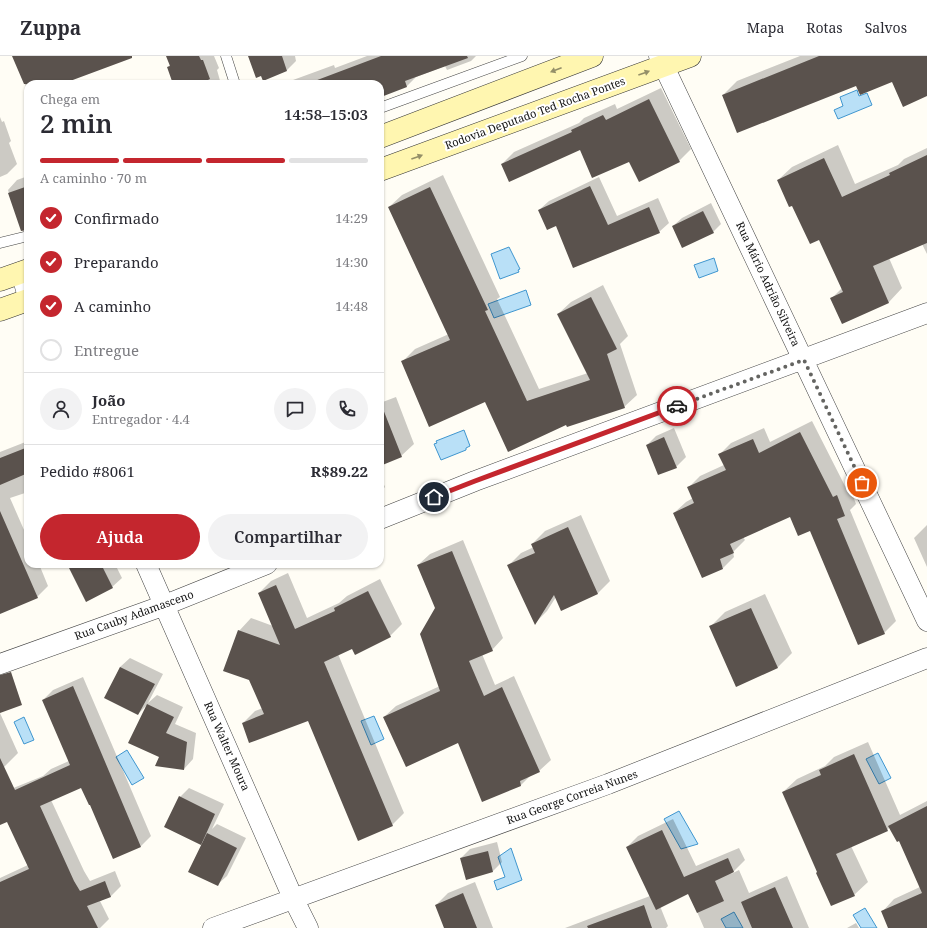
<!DOCTYPE html>
<html lang="pt">
<head>
<meta charset="utf-8">
<style>
	body { margin:0; font-family:"Noto Serif",serif; background:#f2f2f3; color:#2b2b33; height:100vh; display:flex; flex-direction:column; font-size:15px; white-space:nowrap }
	* { box-sizing:border-box; margin:0 }
	p { font-size:13px; color:#7c7c81 }
	.icon { flex:none; width:22px; height:22px; fill:none; stroke:currentColor; stroke-width:2; stroke-linecap:round; stroke-linejoin:round }
	.map { position:relative; flex:1; overflow:hidden }
	.details { position:absolute; left:24px; top:24px; width:360px; height:488px; display:flex; flex-direction:column; background:#fff; border-radius:12px; box-shadow:0 1px 3px #0004 }
	.details>* { flex:none }
	.pin { position:absolute; display:grid; place-items:center; width:34px; height:34px; color:#fff; margin:-17px; border:2px solid #fff; border-radius:50%; box-shadow:0 1px 4px #0007 }
	.courier { position:absolute; display:grid; place-items:center; width:40px; height:40px; margin:-20px; border:3px solid #c4262e; border-radius:50%; background:#fff; color:#222; box-shadow:0 1px 5px #0007 }
	.summary em { font-style:normal; font-weight:600 }
	.summary div { display:flex; flex-direction:column-reverse }
	.summary { display:flex; align-items:center; justify-content:space-between; height:68px; padding:0 16px }
	h1 { font-size:26px; font-weight:600; line-height:30px }
	.bar { display:grid; grid-template-columns:repeat(4,1fr); gap:6px 4px; align-content:center; height:48px; padding:0 16px }
	.bar i { height:5px; border-radius:3px; background:#e1e1e2 }
	.bar .active { background:#c4262e }
	.bar p { grid-column:span 4 }
	.line { display:flex; align-items:center; gap:10px; padding:0 16px; border-top:1px solid #e1e1e2 }
	.line div { flex:1 }
	.round { display:grid; place-items:center; flex:none; width:42px; height:42px; border-radius:21px; background:#f2f2f3 }
	ol { padding:0 16px; list-style:none }
	li { display:flex; align-items:center; gap:12px; height:44px }
	li p { margin-inline-start:auto }
	li .icon { padding:4px; border-radius:50%; background:#c4262e; color:#fff; stroke-width:4 }
	li:last-child { color:#7c7c81 }
	li i { width:22px; height:22px; border:2px solid #e1e1e2; border-radius:50% }
	.button { display:flex; gap:8px; margin-top:auto; padding:8px 16px }
	.button a { flex:1; height:46px; border-radius:24px; background:#c4262e; color:#fff; font-size:16px; font-weight:600; line-height:46px; text-align:center }
	.button a+a { background:#f2f2f3; color:#2b2b33 }
	header { display:flex; align-items:center; gap:24px; box-sizing:border-box; height:56px; padding:0 20px; background:#fff; border-bottom:1px solid #e1e1e2 }
	header strong { font-size:19px }
	nav { display:flex; gap:22px; margin-inline-start:auto; font-size:14px }
	.map>svg:first-child { display:block }
</style>
</head>
<body>
<header>
<strong>Zuppa</strong>
<nav><a>Mapa</a><a>Rotas</a><a>Salvos</a></nav>
</header>
<div class="map">
<svg width="927" height="872" viewBox="0 0 927 872">
	<rect width="100%" height="100%" fill="#fffdf5"/>
	<path fill="#b9e0f7" stroke="#3f96cf" d="M 857,34 L 859,40 L 867,37 L 872,49 L 838,63 L 834,54 L 843,50 L 840,41 Z
		M 509,191 L 520,213 L 518,214 L 519,216 L 500,223 L 491,198 Z
		M 714,202 L 718,215 L 699,222 L 694,209 Z
		M 526,234 L 531,249 L 494,262 L 488,248 Z
		M 464,374 L 470,390 L 466,392 L 466,394 L 441,404 L 434,388 L 437,387 L 436,385 Z
		M 374,660 L 384,683 L 371,689 L 361,665 Z
		M 24,661 L 34,684 L 24,688 L 14,666 Z
		M 127,694 L 144,722 L 132,729 L 116,701 Z
		M 878,697 L 891,722 L 879,728 L 866,703 Z
		M 679,755 L 698,788 L 681,793 L 664,763 Z
		M 511,792 L 522,824 L 497,834 L 494,825 L 505,821 L 498,801 Z
		M 865,852 L 877,872 L 861,872 L 853,859 Z
		M 734,856 L 743,872 L 726,872 L 721,863 Z"/>
	<path fill="#0003" d="M 18,0 L 117,0 L 58,28 L 28,28 L 28,36 L 15,3 Z
		M 167,0 L 214,0 L 219,12 L 217,14 L 221,28 L 174,28 L 168,11 L 170,9 Z
		M 250,0 L 295,0 L 296,5 L 287,14 L 264,23 Z
		M 367,0 L 476,0 L 471,5 L 447,14 L 445,10 L 416,21 L 407,30 L 380,35 L 380,28 L 288,28 L 293,24 L 334,9 L 335,12 Z
		M 800,0 L 927,0 L 927,39 L 893,25 L 723,39 L 737,25 Z
		M 661,32 L 691,93 L 679,105 L 629,104 L 580,93 L 502,108 L 514,96 L 579,67 L 584,62 L 615,48 L 617,53 Z
		M 0,61 L 2,66 L 4,65 L 11,85 L 9,87 L 17,108 L 7,118 L 0,121 Z
		M 838,89 L 855,128 L 898,109 L 904,103 L 927,92 L 927,198 L 922,188 L 889,202 L 902,232 L 889,246 L 843,267 L 832,242 L 842,232 L 820,183 L 793,148 L 778,124 L 792,111 Z
		M 443,119 L 500,241 L 497,243 L 539,333 L 588,317 L 558,258 L 571,246 L 603,229 L 628,280 L 620,288 L 637,339 L 624,351 L 567,367 L 485,345 L 402,306 L 415,293 L 449,278 L 389,151 L 402,139 Z
		M 28,120 L 28,164 L 17,161 L 8,134 L 17,124 Z
		M 599,121 L 617,160 L 658,142 L 669,167 L 659,176 L 557,168 L 539,154 L 549,145 Z
		M 711,147 L 721,168 L 713,176 L 673,170 L 682,162 Z
		M 380,225 L 384,233 L 380,236 Z
		M 396,341 L 414,388 L 401,400 L 380,409 L 380,347 Z
		M 812,365 L 845,430 L 849,429 L 856,448 L 850,454 L 896,565 L 884,577 L 858,588 L 810,473 L 791,459 L 743,481 L 745,484 L 733,496 L 734,501 L 723,512 L 674,457 L 686,446 L 693,442 L 689,431 L 700,420 L 724,409 L 720,398 L 731,387 L 764,372 L 770,386 Z
		M 674,372 L 686,401 L 676,411 L 647,389 L 656,380 Z
		M 28,385 L 28,436 L 10,442 L 28,483 L 28,508 L 39,508 L 48,530 L 37,541 L 0,557 L 0,396 Z
		M 380,419 L 385,431 L 380,436 Z
		M 581,459 L 610,525 L 598,537 L 562,554 L 556,541 L 547,555 L 535,567 L 508,510 L 521,497 L 534,491 L 532,488 L 545,475 Z
		M 927,469 L 927,511 L 914,482 Z
		M 463,484 L 503,582 L 492,594 L 482,598 L 495,629 L 514,620 L 551,704 L 539,715 L 531,719 L 521,729 L 483,745 L 458,686 L 384,661 L 396,650 L 440,630 L 436,552 L 418,509 L 430,498 Z
		M 68,508 L 115,508 L 122,522 L 112,531 Z
		M 288,517 L 307,562 L 339,547 L 347,540 L 380,523 L 402,568 L 390,580 L 352,592 L 338,598 L 404,757 L 392,769 L 309,664 L 243,667 L 255,655 L 263,652 L 239,575 L 251,562 L 273,570 L 259,537 L 271,525 Z
		M 765,538 L 792,597 L 778,611 L 737,629 L 711,570 L 725,556 Z
		M 130,602 L 163,618 L 148,647 L 157,639 L 183,651 L 175,668 L 196,677 L 193,703 L 184,713 L 160,701 L 147,649 L 138,658 L 106,642 L 120,611 Z
		M 83,621 L 151,780 L 141,790 L 113,802 L 90,747 L 82,730 L 51,744 L 84,815 L 90,825 L 115,815 L 121,830 L 111,840 L 100,845 L 109,863 L 100,872 L 0,872 L 0,822 L 28,809 L 8,764 L 0,767 L 0,738 L 1,737 L 43,720 L 51,713 L 69,705 L 43,644 L 53,634 Z
		M 0,657 L 18,697 L 4,711 L 0,712 Z
		M 868,686 L 900,759 L 927,745 L 927,872 L 889,872 L 882,856 L 894,843 L 920,831 L 900,784 L 890,771 L 887,774 L 851,790 L 868,826 L 854,839 L 783,736 L 797,723 L 825,710 L 834,701 Z
		M 189,732 L 224,748 L 212,773 L 217,768 L 246,782 L 227,820 L 217,829 L 205,783 L 200,787 L 180,741 Z
		M 673,763 L 696,810 L 739,792 L 745,804 L 731,818 L 739,814 L 749,837 L 787,820 L 809,872 L 704,872 L 689,837 L 660,850 L 668,870 L 666,872 L 565,872 L 650,840 L 627,791 L 638,780 Z
		M 497,786 L 502,806 L 493,815 L 461,802 L 470,793 Z
		M 475,826 L 493,872 L 445,872 L 436,849 L 448,837 Z
		M 856,867 L 859,872 L 847,872 Z"/>
	<path fill="#5a524d" d="M 12,0 L 132,0 L 132,2 L 62,28 L 24,28 Z
		M 166,0 L 199,0 L 201,4 L 203,4 L 210,23 L 208,24 L 209,28 L 173,28 L 167,11 L 170,10 Z
		M 248,0 L 282,0 L 287,15 L 263,25 L 261,20 L 256,22 Z
		M 381,0 L 467,0 L 468,2 L 405,25 L 407,31 L 381,41 L 380,37 L 380,28 L 312,28 L 312,26 Z
		M 819,0 L 927,0 L 927,40 L 903,51 L 892,26 L 860,39 L 856,30 L 737,77 L 722,39 Z
		M 649,43 L 680,106 L 639,126 L 629,106 L 592,122 L 580,94 L 509,126 L 501,108 L 572,76 L 571,74 L 603,59 L 606,64 Z
		M 927,99 L 927,187 L 873,210 L 889,247 L 842,268 L 830,242 L 843,236 L 819,184 L 810,188 L 792,150 L 789,151 L 777,124 L 824,102 L 842,141 L 890,119 L 889,117 Z
		M 28,130 L 28,174 L 21,175 L 8,137 Z
		M 590,130 L 608,169 L 649,151 L 660,177 L 573,212 L 556,170 L 547,174 L 538,154 Z
		M 430,131 L 488,254 L 485,255 L 527,345 L 590,324 L 557,258 L 591,241 L 617,293 L 607,298 L 625,352 L 567,371 L 566,369 L 508,396 L 485,346 L 429,371 L 401,305 L 450,284 L 388,151 Z
		M 703,155 L 714,177 L 682,192 L 672,170 Z
		M 381,348 L 402,401 L 380,410 L 380,349 Z
		M 800,376 L 833,441 L 837,439 L 845,460 L 837,463 L 885,578 L 858,589 L 810,475 L 798,480 L 790,461 L 730,488 L 734,497 L 720,503 L 723,513 L 702,522 L 673,457 L 694,447 L 687,431 L 726,414 L 718,398 L 753,383 L 759,397 Z
		M 664,381 L 677,412 L 658,419 L 646,389 Z
		M 28,391 L 28,417 L 0,429 L 0,402 Z
		M 0,455 L 38,542 L 0,558 Z
		M 568,471 L 598,538 L 561,555 L 554,539 L 535,569 L 507,509 L 535,497 L 531,488 Z
		M 452,495 L 493,595 L 469,605 L 484,640 L 502,631 L 540,716 L 520,725 L 521,730 L 482,746 L 458,687 L 406,711 L 383,661 L 440,635 L 420,578 L 435,552 L 417,509 Z
		M 67,508 L 101,508 L 113,532 L 86,546 Z
		M 276,529 L 295,573 L 335,555 L 334,552 L 368,535 L 391,581 L 355,599 L 352,593 L 324,606 L 393,770 L 358,785 L 308,665 L 249,687 L 242,667 L 264,658 L 249,624 L 223,615 L 238,574 L 280,589 L 258,537 Z
		M 751,552 L 778,612 L 736,631 L 709,570 Z
		M 120,611 L 155,628 L 138,659 L 104,642 Z
		M 11,616 L 22,649 L 0,657 L 0,619 Z
		M 73,630 L 141,791 L 113,803 L 90,749 L 89,749 L 81,732 L 40,750 L 74,825 L 80,835 L 105,825 L 111,841 L 87,850 L 98,872 L 0,872 L 0,826 L 29,813 L 7,766 L 0,769 L 0,702 L 15,734 L 70,709 L 42,644 Z
		M 147,648 L 174,661 L 166,677 L 187,686 L 184,714 L 155,710 L 159,701 L 128,687 Z
		M 854,698 L 888,775 L 836,798 L 855,840 L 831,850 L 816,817 L 817,816 L 782,736 L 821,719 L 819,714 Z
		M 179,740 L 215,758 L 201,789 L 164,771 Z
		M 927,750 L 927,872 L 888,872 L 881,855 L 922,837 L 899,785 L 897,786 L 888,770 Z
		M 662,774 L 684,821 L 728,802 L 734,816 L 715,825 L 724,845 L 697,857 L 688,838 L 656,854 L 626,791 Z
		M 207,777 L 237,792 L 218,830 L 188,816 Z
		M 488,795 L 493,816 L 466,824 L 460,802 Z
		M 775,831 L 793,872 L 752,872 L 741,846 Z
		M 463,837 L 477,872 L 444,872 L 435,849 Z
		M 644,849 L 652,872 L 588,872 L 587,870 Z"/>
	<g fill="none" stroke-linecap="round" stroke-linejoin="round">
		<g stroke="#444" stroke-width="11">
			<path id="lane" d="M 226,0 L 235,28
				M 380,52 L 522,0
				M 0,187 L 28,180"/>
		</g>
		<g stroke="#444" stroke-width="21">
			<path id="street" d="M 659,0 L 927,565
				M 21,216 L 28,241
				M 380,463 L 475,425 L 927,257
				M 146,508 L 293,842 L 308,872
				M 0,608 L 165,549 L 267,508
				M 213,872 L 608,728 L 927,602"/>
		</g>
		<g stroke="#333" stroke-width="23">
			<path id="secondary" d="M 380,81 L 592,0
				M 380,114 L 690,0
				M 0,224 L 28,214
				M 0,254 L 28,244"/>
		</g>
		<use href="#lane" stroke="#fff" stroke-width="10"/>
		<use href="#street" stroke="#fff" stroke-width="20"/>
		<use href="#secondary" stroke="#fff6b0" stroke-width="22"/>
	</g>
	<defs><path id="oneway-solid" d="M-6-.8H1V-3.2L6.5 0L1 3.2V.8H-6Z"/></defs>
	<g fill="#948f68">
		<use href="#oneway-solid" transform="translate(556 14) rotate(159)"/>
		<use href="#oneway-solid" transform="translate(644 17) rotate(-20)"/>
		<use href="#oneway-solid" transform="translate(417 101) rotate(-20)"/>
	</g>
	<g fill="none" stroke-linecap="round" stroke-linejoin="round">
		<path stroke="#646461" stroke-width="4" stroke-dasharray="0 7.2" d="M 677,350 L 804,304 L 862,427"/>
		<path stroke="#c4262e" stroke-width="5" d="M 434,441 L 475,425 L 677,350"/>
	</g>
	<g text-anchor="middle" stroke-width="4" stroke-linejoin="round" paint-order="stroke">
		<g font-size="11" fill="#111" stroke="#fff">
			<text transform="translate(535 57) rotate(-20)" y="4">Rodovia Deputado Ted Rocha Pontes</text>
			<text transform="translate(768 228) rotate(65)" y="4">Rua Mário Adrião Silveira</text>
			<text transform="translate(134 559) rotate(-20)" y="4">Rua Cauby Adamasceno</text>
			<text transform="translate(227 690) rotate(66)" y="4">Rua Walter Moura</text>
			<text transform="translate(572 741) rotate(-20)" y="4">Rua George Correia Nunes</text>
		</g>
	</g>
</svg>
<div class="pin" style="left:862px;top:427px;background:#ea580c"><svg class="icon" aria-label="bag" viewBox="0 0 24 24"><path d="M5 8h14l-1 12H6zM9 8a3 3 0 0 1 6 0"/></svg></div>
<div class="pin" style="left:434px;top:441px;background:#1f2937"><svg class="icon" aria-label="home" viewBox="0 0 24 24"><path d="M3 11l9-7 9 7M6 9v11h12V9"/></svg></div>
<div class="courier" style="left:677px;top:350px"><svg class="icon" aria-label="car" viewBox="0 0 24 24"><path d="M5 17H2v-5l4-1 3-4h7l3 4 3 1v5h-3M9 17h6M6 11h13"/><circle cx="7" cy="17" r="2"/><circle cx="17" cy="17" r="2"/></svg></div>
<section class="details">
<div class="summary"><div><h1>2 min</h1><p>Chega em</p></div><em>14:58–15:03</em></div>
<div class="bar"><i class="active"></i><i class="active"></i><i class="active"></i><i></i><p>A caminho · 70 m</p></div>
<ol>
<li><svg class="icon" aria-label="check" viewBox="0 0 24 24"><path d="M5 12l5 5 9-10"/></svg>Confirmado<p>14:29</p></li>
<li><svg class="icon" aria-label="check" viewBox="0 0 24 24"><path d="M5 12l5 5 9-10"/></svg>Preparando<p>14:30</p></li>
<li><svg class="icon" aria-label="check" viewBox="0 0 24 24"><path d="M5 12l5 5 9-10"/></svg>A caminho<p>14:48</p></li>
<li><i></i>Entregue</li>
</ol>
<div class="line" style="height:72px"><a class="round"><svg class="icon" aria-label="person" viewBox="0 0 24 24"><circle cx="12" cy="8" r="4"/><path d="M4 21q1-7 8-7t8 7"/></svg></a><div><b>João</b><p>Entregador · 4.4</p></div><a class="round"><svg class="icon" aria-label="chat" viewBox="0 0 24 24"><path d="M4 5h16v11H9l-5 4z"/></svg></a><a class="round"><svg class="icon" aria-label="phone" viewBox="0 0 24 24"><path d="M5 4h4l2 5-3 2q2 4 5 5l2-3 5 2v4C11 20 4 13 5 4z"/></svg></a></div>
<div class="line" style="height:52px"><div>Pedido #8061</div><b>R$89.22</b></div>
<div class="button"><a>Ajuda</a><a>Compartilhar</a></div>
</section>
</div>
</body>
</html>
